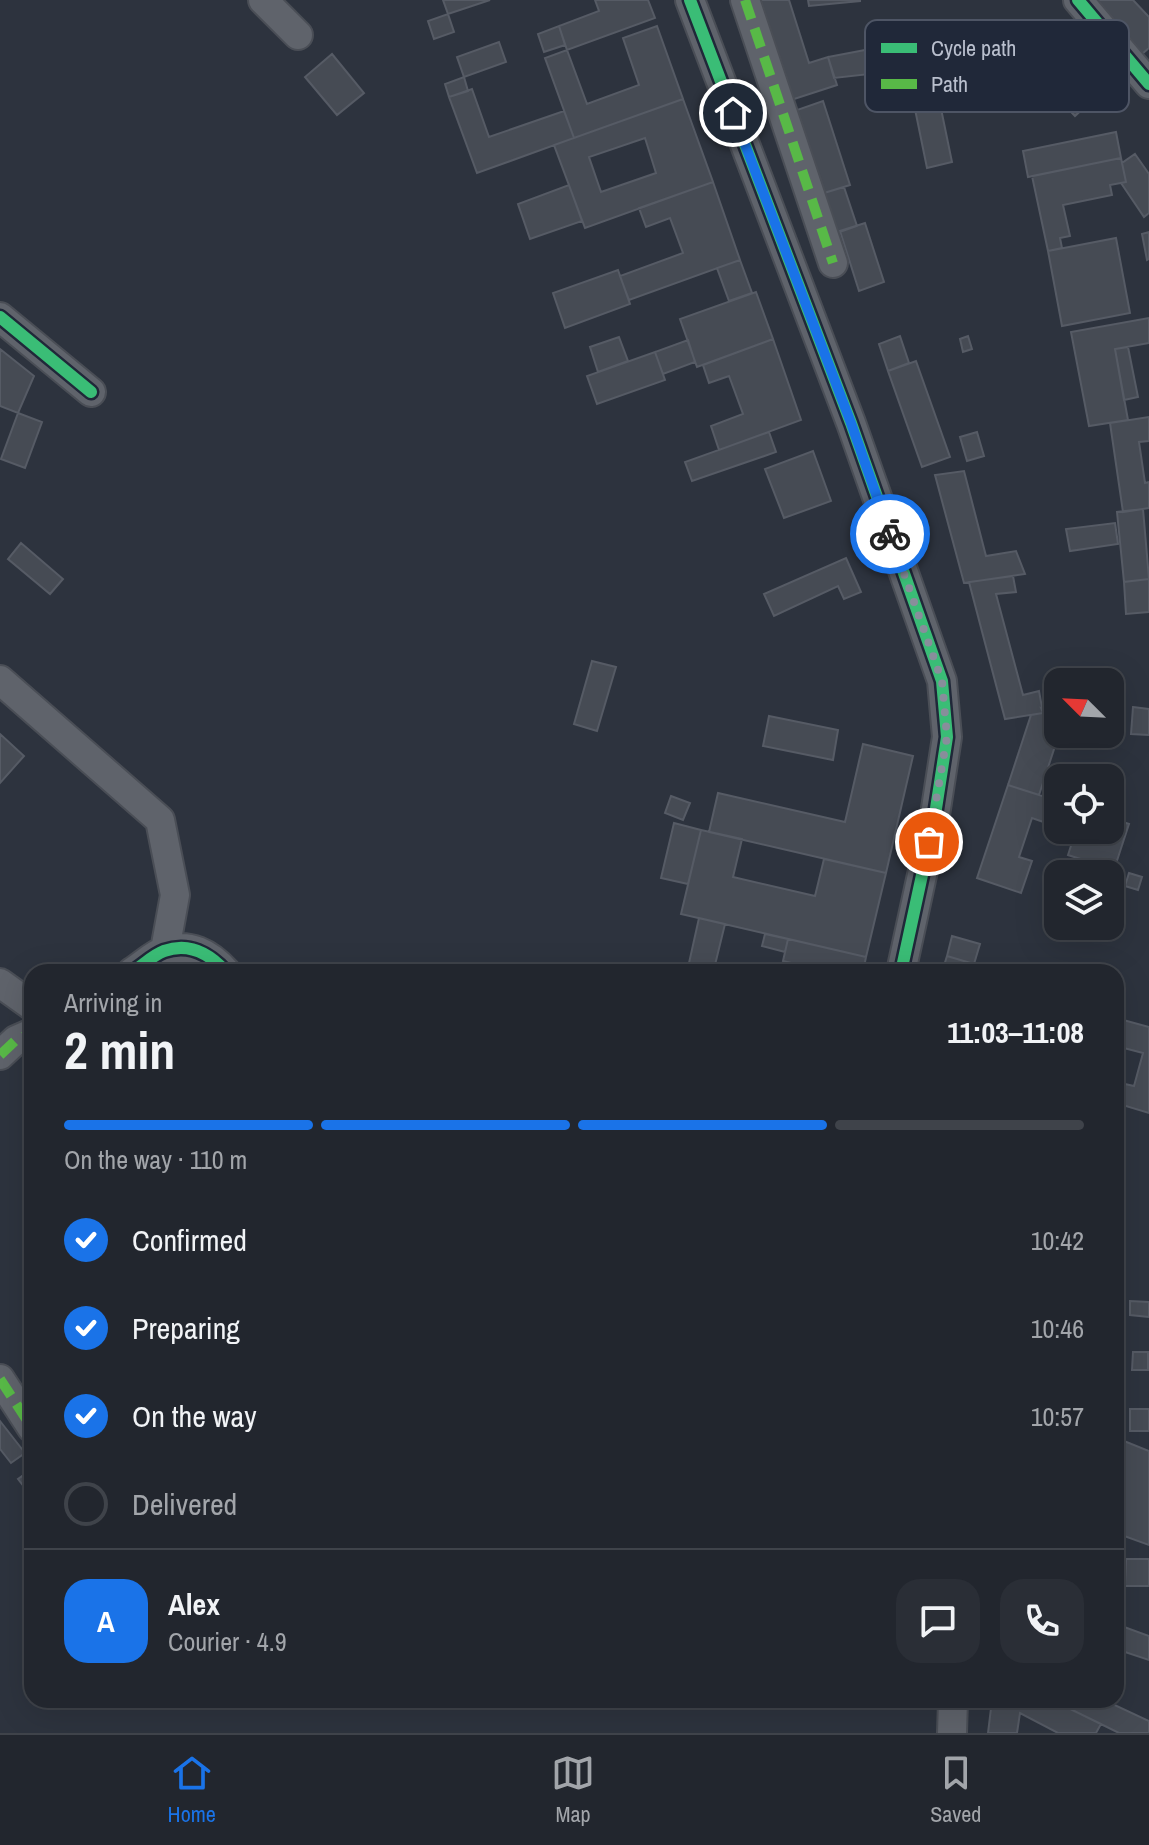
<!DOCTYPE html>
<html lang="en">
<head>
<meta charset="utf-8">
<style>
	body { margin:0; font-family:"Archivo Narrow",sans-serif; background:#2a2e36; color:#f1f3f6; height:100vh; display:flex; flex-direction:column; font-size:30px; white-space:nowrap }
	* { box-sizing:border-box; margin:0 }
	p { font-size:26px; color:#a2a5aa }
	.icon { flex:none; width:44px; height:44px; fill:none; stroke:currentColor; stroke-width:2; stroke-linecap:round; stroke-linejoin:round }
	.map { position:relative; flex:1; overflow:hidden }
	.side { position:absolute; left:24px; top:964px; width:1100px; height:744px; display:flex; flex-direction:column; background:#22262e; border-radius:24px; box-shadow:0 8px 32px #0002,0 0 0 2px #3f434a }
	.side>* { flex:none }
	.needle { width:52px; rotate:294deg }
	.fabs { position:absolute; left:1044px; top:668px; display:grid; gap:16px }
	.fabs a { display:grid; place-items:center; width:80px; height:80px; border-radius:16px; background:#22262e; box-shadow:0 8px 32px #0002,0 0 0 2px #3f434a; font-size:40px }
	.pin { position:absolute; display:grid; place-items:center; width:68px; height:68px; color:#fff; margin:-34px; border:4px solid #fff; border-radius:50%; box-shadow:0 2px 8px #0007 }
	.courier { position:absolute; display:grid; place-items:center; width:80px; height:80px; margin:-40px; border:6px solid #1a73e8; border-radius:50%; background:#fff; color:#222; box-shadow:0 2px 10px #0007 }
	.overview em { font-style:normal; font-weight:700 }
	.overview div { display:flex; flex-direction:column-reverse }
	.overview { display:flex; align-items:center; justify-content:space-between; height:136px; padding:0 40px }
	h1 { font-size:52px; font-weight:700; line-height:60px }
	.bar { display:grid; grid-template-columns:repeat(4,1fr); gap:12px 8px; align-content:center; height:96px; padding:0 40px }
	.bar i { height:10px; border-radius:6px; background:#3f434a }
	.bar .active { background:#1a73e8 }
	.bar p { grid-column:span 4 }
	.line { display:flex; align-items:center; gap:20px; padding:0 40px; border-top:2px solid #3f434a }
	.line div { flex:1 }
	.round { display:grid; place-items:center; flex:none; width:84px; height:84px; border-radius:24px; background:#2a2e36 }
	ol { padding:0 40px; list-style:none }
	li { display:flex; align-items:center; gap:24px; height:88px }
	li p { margin-inline-start:auto }
	li .icon { padding:8px; border-radius:50%; background:#1a73e8; color:#fff; stroke-width:4 }
	li:last-child { color:#a2a5aa }
	li i { width:44px; height:44px; border:4px solid #3f434a; border-radius:50% }
	.menu { display:flex; justify-content:space-around; align-items:center; height:112px; border-top:2px solid #3f434a; background:#22262e; font-size:22px; color:#a2a5aa }
	.menu a { display:grid; justify-items:center; gap:4px }
	.menu .active { color:#1a73e8 }
	.map>svg:first-child { display:block }
</style>
</head>
<body>
<div class="map">
<svg width="1149" height="1733" viewBox="0 0 1149 1733">
	<rect width="100%" height="100%" fill="#2d333e"/>
	<path fill="#464b54" stroke="#565b65" stroke-width="2" fill-rule="evenodd" d="M 443,0 L 490,0 L 448,14 Z
		M 595,0 L 648,0 L 655,18 L 567,50 L 559,26 L 599,11 Z
		M 757,0 L 789,0 L 809,63 L 828,57 L 837,85 L 788,101 Z
		M 808,0 L 860,0 L 860,1 L 809,6 Z
		M 1097,0 L 1133,0 L 1149,17 L 1149,48 L 1142,54 Z
		M 448,14 L 454,32 L 434,39 L 428,21 Z
		M 559,26 L 565,45 L 544,52 L 538,34 Z
		M 657,26 L 683,99 L 574,138 L 545,58 L 567,50 L 587,104 L 639,85 L 623,38 Z
		M 499,42 L 506,62 L 464,77 L 457,57 Z
		M 902,43 L 912,93 L 892,94 L 887,72 L 834,78 L 828,57 Z
		M 332,54 L 364,93 L 337,115 L 305,77 Z
		M 932,65 L 952,162 L 927,168 L 907,70 Z
		M 464,77 L 468,91 L 449,97 L 445,84 Z
		M 1066,80 L 1088,104 L 1075,116 L 1053,93 Z
		M 472,89 L 489,137 L 564,111 L 574,138 L 477,173 L 449,97 Z
		M 683,99 L 713,182 L 585,228 L 554,145 ZM 645,138 L 656,173 L 601,192 L 589,157 Z
		M 823,101 L 850,185 L 824,193 L 797,110 Z
		M 1116,132 L 1121,158 L 1028,177 L 1023,151 Z
		M 1135,154 L 1149,174 L 1149,213 L 1144,217 L 1121,183 L 1126,182 L 1122,163 Z
		M 1121,158 L 1126,182 L 1110,185 L 1112,195 L 1063,205 L 1070,236 L 1060,238 L 1062,248 L 1048,251 L 1032,176 Z
		M 713,182 L 740,260 L 629,300 L 620,276 L 683,253 L 670,218 L 646,227 L 639,208 Z
		M 569,185 L 582,221 L 530,239 L 518,204 Z
		M 844,187 L 857,226 L 837,233 L 824,193 Z
		M 865,223 L 884,282 L 859,291 L 840,231 Z
		M 1149,232 L 1149,259 L 1147,260 L 1142,234 Z
		M 1116,238 L 1130,313 L 1062,326 L 1048,251 Z
		M 740,260 L 752,293 L 729,301 L 717,268 Z
		M 618,270 L 630,304 L 565,328 L 553,293 Z
		M 756,292 L 773,339 L 697,367 L 680,319 Z
		M 1149,318 L 1149,343 L 1115,349 L 1128,420 L 1089,426 L 1071,332 Z
		M 900,336 L 909,363 L 888,371 L 879,344 Z
		M 968,336 L 972,349 L 963,352 L 960,339 Z
		M 619,337 L 628,361 L 598,372 L 590,347 Z
		M 773,339 L 801,420 L 719,450 L 711,426 L 743,414 L 729,376 L 709,383 L 703,365 Z
		M 688,340 L 695,362 L 663,374 L 655,352 Z
		M 1128,347 L 1138,397 L 1124,400 L 1115,349 Z
		M 0,349 L 34,376 L 18,413 L 0,406 Z
		M 655,352 L 665,380 L 597,404 L 587,376 Z
		M 916,361 L 950,457 L 922,467 L 888,371 Z
		M 18,413 L 42,422 L 25,468 L 1,459 Z
		M 1149,417 L 1149,441 L 1139,442 L 1145,483 L 1149,482 L 1149,508 L 1123,512 L 1110,423 Z
		M 769,432 L 776,452 L 692,481 L 685,462 Z
		M 977,432 L 984,456 L 967,461 L 960,437 Z
		M 813,451 L 831,501 L 784,518 L 765,469 Z
		M 964,471 L 986,556 L 1016,551 L 1025,574 L 964,583 L 935,475 Z
		M 1143,509 L 1149,579 L 1124,582 L 1117,512 Z
		M 1115,523 L 1118,544 L 1070,551 L 1066,529 Z
		M 21,543 L 63,579 L 50,594 L 8,559 Z
		M 846,558 L 861,592 L 844,599 L 838,586 L 774,616 L 764,594 Z
		M 1013,576 L 1016,592 L 996,594 L 1023,695 L 1039,691 L 1043,713 L 1005,719 L 969,582 Z
		M 1149,579 L 1149,612 L 1126,614 L 1124,582 Z
		M 592,661 L 616,667 L 597,731 L 574,724 Z
		M 1133,707 L 1149,709 L 1149,735 L 1131,734 Z
		M 1041,708 L 1058,713 L 1059,734 L 1039,795 L 1008,785 L 1031,715 L 1043,713 Z
		M 769,716 L 838,730 L 833,760 L 763,746 Z
		M 0,734 L 24,756 L 0,783 Z
		M 863,744 L 913,756 L 886,873 L 709,832 L 718,793 L 845,822 Z
		M 1008,785 L 1058,801 L 1058,827 L 1032,818 L 1019,857 L 1032,861 L 1021,893 L 977,878 Z
		M 671,796 L 690,803 L 683,820 L 665,813 Z
		M 1110,818 L 1129,824 L 1110,882 L 1110,874 L 1086,874 L 1090,862 L 1068,855 L 1076,830 L 1110,830 Z
		M 674,823 L 701,830 L 688,884 L 661,878 Z
		M 701,830 L 742,839 L 733,877 L 815,896 L 824,859 L 886,873 L 866,957 L 681,914 Z
		M 1129,873 L 1142,877 L 1138,890 L 1125,886 Z
		M 699,918 L 725,924 L 714,969 L 689,963 Z
		M 765,934 L 788,939 L 785,952 L 762,946 Z
		M 952,936 L 980,944 L 974,964 L 947,956 Z
		M 788,939 L 866,957 L 863,972 L 811,972 L 812,968 L 783,961 Z
		M 947,956 L 974,964 L 1003,972 L 942,972 Z
		M 1116,1018 L 1149,1027 L 1149,1113 L 1116,1103 L 1116,1082 L 1134,1086 L 1143,1053 L 1116,1046 Z
		M 1130,1301 L 1149,1302 L 1149,1317 L 1130,1315 Z
		M 1133,1352 L 1148,1352 L 1148,1370 L 1132,1370 Z
		M 1130,1409 L 1149,1409 L 1149,1431 L 1130,1431 Z
		M 0,1421 L 25,1453 L 11,1463 L 0,1449 Z
		M 1124,1441 L 1149,1451 L 1149,1545 L 1116,1533 L 1116,1501 L 1125,1504 Z
		M 32,1469 L 32,1497 L 18,1479 Z
		M 1126,1559 L 1149,1559 L 1149,1586 L 1125,1586 Z
		M 1116,1624 L 1149,1636 L 1149,1660 L 1116,1649 Z
		M 992,1700 L 1052,1700 L 1101,1724 L 1096,1733 L 1058,1733 L 1020,1713 L 1017,1733 L 988,1733 Z
		M 1052,1700 L 1104,1700 L 1149,1721 L 1149,1733 L 1119,1733 Z"/>
	<g fill="none" stroke-linecap="round" stroke-linejoin="round">
		<g stroke="#4a4e56" stroke-width="32">
			<path id="minor" d="M 263,0 L 298,35
				M 690,0 L 851,423 L 942,681 L 947,737 L 935,815 L 901,972
				M 745,0 L 833,263
				M 1078,0 L 1149,84
				M 0,317 L 91,392
				M 0,680 L 160,820 L 175,895 L 165,950
				M 132,972 C 142,966 153,955 164,951 C 189,942 210,954 226,972
				M 0,983 L 32,1006
				M 0,1055 L 16,1040 L 32,1033
				M 0,1379 L 32,1428
				M 952,1733 L 953,1700"/>
		</g>
		<use href="#minor" stroke="#5f636b" stroke-width="28"/>
		<path stroke="#58b947" stroke-width="10" stroke-dasharray="20 10" stroke-linecap="butt" d="M 745,0 L 833,263
			M 0,1055 L 16,1040 L 32,1033
			M 0,1379 L 32,1428"/>
		<g stroke="#202839" stroke-width="17">
			<path id="cycleway" d="M 690,0 L 851,423 L 942,681 L 947,737 L 935,815 L 901,972
				M 1078,0 L 1149,84
				M 0,317 L 91,392
				M 132,972 C 142,966 153,955 164,951 C 189,942 210,954 226,972"/>
		</g>
		<use href="#cycleway" stroke="#3abd76" stroke-width="12"/>
	</g>
	<g fill="none" stroke-linecap="round" stroke-linejoin="round">
		<path stroke="#888e9b" stroke-width="8" stroke-dasharray="0 14.4" d="M 890,534 L 942,681 L 947,737 L 929,842"/>
		<path stroke="#1a73e8" stroke-width="10" d="M 733,113 L 851,423 L 890,534"/>
	</g>
	<rect x="865" y="20" width="264" height="92" rx="12" fill="#202839" stroke="#4e5565" stroke-width="2"/>
	<rect x="881" y="43" width="36" height="10" fill="#3abd76"/>
	<rect x="881" y="79" width="36" height="10" fill="#58b947"/>
	<g font-size="22" fill="#b9bfcd">
		<text x="931" y="56">Cycle path</text>
		<text x="931" y="92">Path</text>
	</g>
</svg>
<div class="fabs">
<a><svg class="needle" viewBox="-14 -14 28 28"><path d="M0-13l5 13h-10z" fill="#e53935"/><path d="M0 13l5-13h-10z" fill="#a2a5aa"/></svg></a>
<a><svg class="icon" aria-label="locate" viewBox="0 0 24 24"><circle cx="12" cy="12" r="6"/><path d="M12 2v4M12 18v4M2 12h4M18 12h4"/></svg></a>
<a><svg class="icon" aria-label="layers" viewBox="0 0 24 24"><path d="M12 4l9 5-9 5-9-5zM3 14l9 5 9-5"/></svg></a>
</div>
<div class="pin" style="left:929px;top:842px;background:#ea580c"><svg class="icon" aria-label="bag" viewBox="0 0 24 24"><path d="M5 8h14l-1 12H6zM9 8a3 3 0 0 1 6 0"/></svg></div>
<div class="pin" style="left:733px;top:113px;background:#1f2937"><svg class="icon" aria-label="home" viewBox="0 0 24 24"><path d="M3 11l9-7 9 7M6 9v11h12V9"/></svg></div>
<div class="courier" style="left:890px;top:534px"><svg class="icon" aria-label="bike" viewBox="0 0 24 24"><circle cx="6" cy="16" r="4"/><circle cx="18" cy="16" r="4"/><path d="M6 16l4-8h5l3 8M10 8l3 8H6M13 5h3"/></svg></div>
<section class="side">
<div class="overview"><div><h1>2 min</h1><p>Arriving in</p></div><em>11:03–11:08</em></div>
<div class="bar"><i class="active"></i><i class="active"></i><i class="active"></i><i></i><p>On the way · 110 m</p></div>
<ol>
<li><svg class="icon" aria-label="check" viewBox="0 0 24 24"><path d="M5 12l5 5 9-10"/></svg>Confirmed<p>10:42</p></li>
<li><svg class="icon" aria-label="check" viewBox="0 0 24 24"><path d="M5 12l5 5 9-10"/></svg>Preparing<p>10:46</p></li>
<li><svg class="icon" aria-label="check" viewBox="0 0 24 24"><path d="M5 12l5 5 9-10"/></svg>On the way<p>10:57</p></li>
<li><i></i>Delivered</li>
</ol>
<div class="line" style="height:144px"><b class="round" style="background:#1a73e8;color:#fff">A</b><div><b>Alex</b><p>Courier · 4.9</p></div><a class="round"><svg class="icon" aria-label="chat" viewBox="0 0 24 24"><path d="M4 5h16v11H9l-5 4z"/></svg></a><a class="round"><svg class="icon" aria-label="phone" viewBox="0 0 24 24"><path d="M5 4h4l2 5-3 2q2 4 5 5l2-3 5 2v4C11 20 4 13 5 4z"/></svg></a></div>
</section>
</div>
<nav class="menu">
<a class="active"><svg class="icon" aria-label="home" viewBox="0 0 24 24"><path d="M3 11l9-7 9 7M6 9v11h12V9"/></svg>Home</a>
<a><svg class="icon" aria-label="map" viewBox="0 0 24 24"><path d="M3 6l6-2 6 2 6-2v14l-6 2-6-2-6 2zM9 4v14M15 6v14"/></svg>Map</a>
<a><svg class="icon" aria-label="saved" viewBox="0 0 24 24"><path d="M7 4h10v16l-5-4-5 4z"/></svg>Saved</a>
</nav>
</body>
</html>
